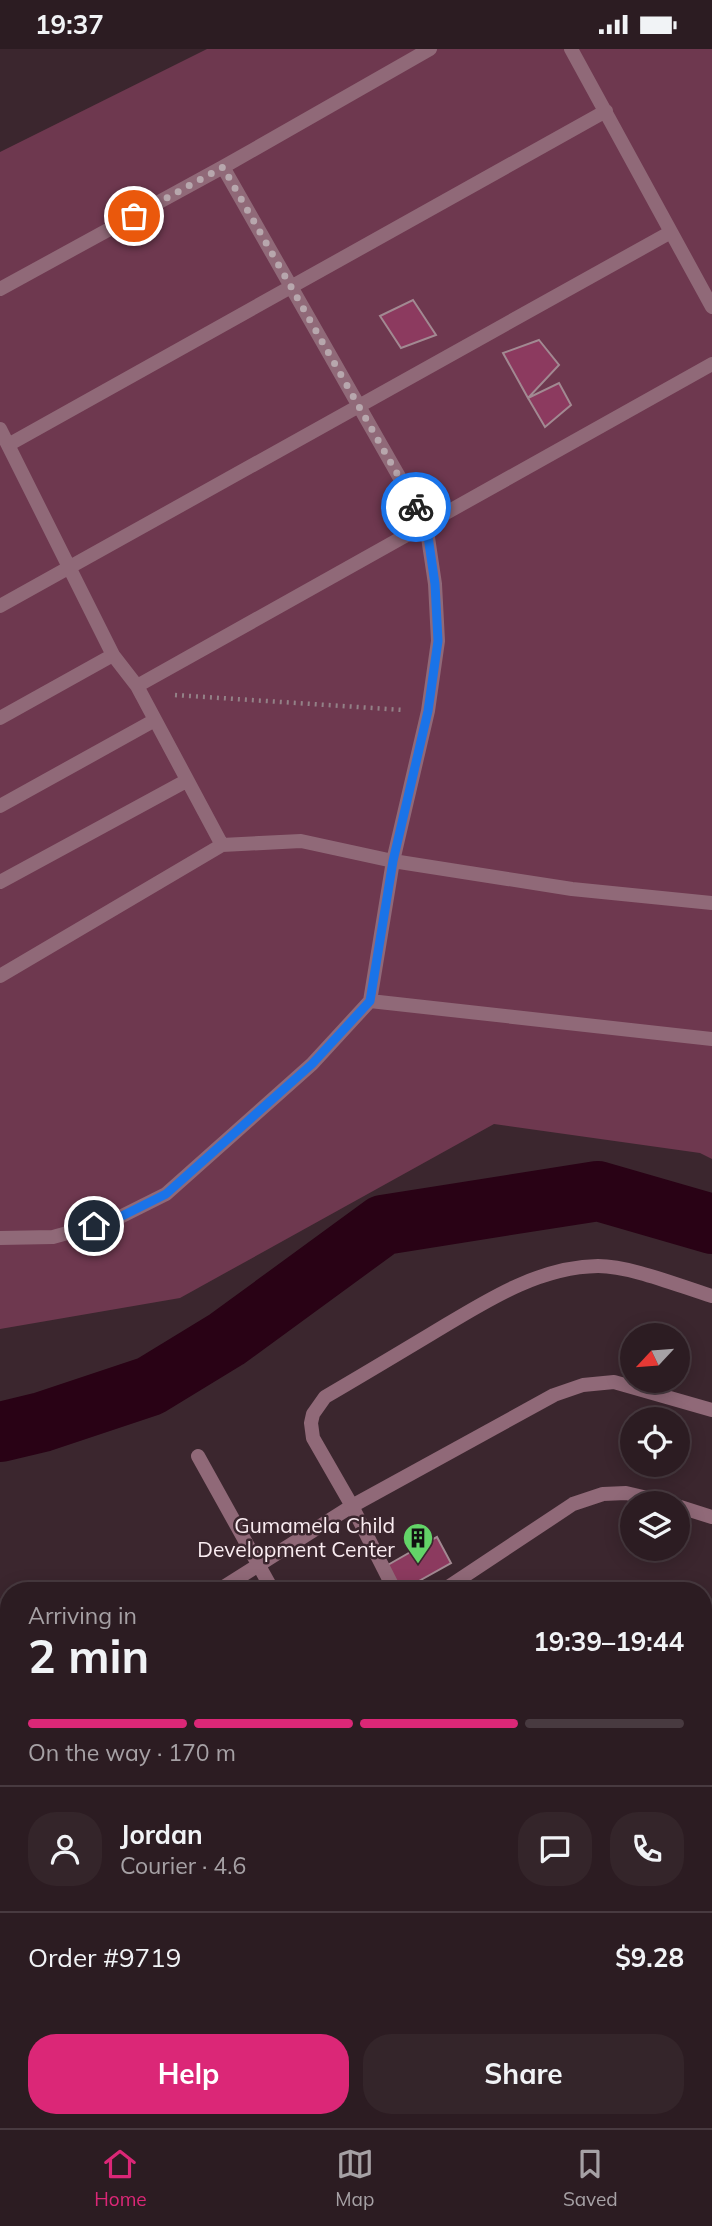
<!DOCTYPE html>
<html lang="en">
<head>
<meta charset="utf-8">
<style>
	body { margin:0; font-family:Mulish,sans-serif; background:#34252a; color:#f1f3f6; height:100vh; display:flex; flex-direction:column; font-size:26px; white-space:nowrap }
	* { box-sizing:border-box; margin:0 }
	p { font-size:23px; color:#a6a1a5 }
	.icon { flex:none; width:38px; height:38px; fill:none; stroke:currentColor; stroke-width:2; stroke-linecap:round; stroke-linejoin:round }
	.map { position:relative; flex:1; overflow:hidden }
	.details { position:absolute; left:0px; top:1533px; width:712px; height:546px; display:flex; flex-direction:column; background:#2c1c22; border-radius:28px 28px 0 0; box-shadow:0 4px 18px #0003,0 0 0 2px #483a40 }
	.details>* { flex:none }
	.needle { width:46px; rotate:244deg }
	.buttons { position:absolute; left:620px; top:1274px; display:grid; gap:14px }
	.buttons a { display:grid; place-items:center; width:70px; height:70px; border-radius:50%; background:#2c1c22; box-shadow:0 4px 18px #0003,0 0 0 2px #483a40; font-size:35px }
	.pin { position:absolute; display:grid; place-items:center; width:60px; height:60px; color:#fff; margin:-30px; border:4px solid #fff; border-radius:50%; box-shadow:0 2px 7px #0007 }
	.courier { position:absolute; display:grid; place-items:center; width:70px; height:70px; margin:-35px; border:5px solid #1a73e8; border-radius:50%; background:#fff; color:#222; box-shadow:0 2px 9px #0007 }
	.headline em { font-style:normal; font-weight:700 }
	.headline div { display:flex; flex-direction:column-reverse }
	.headline { display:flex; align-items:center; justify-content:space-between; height:119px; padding:0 28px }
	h1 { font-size:46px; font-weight:700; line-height:52px }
	.bar { display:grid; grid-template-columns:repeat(4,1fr); gap:10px 7px; align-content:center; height:84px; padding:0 28px }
	.bar i { height:9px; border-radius:5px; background:#483a40 }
	.bar .selected { background:#db2777 }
	.bar p { grid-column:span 4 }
	.line { display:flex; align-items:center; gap:18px; padding:0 28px; border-top:2px solid #483a40 }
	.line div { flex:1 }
	.round { display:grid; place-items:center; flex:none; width:74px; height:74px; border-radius:28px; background:#34252a }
	.primary-button { display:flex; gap:14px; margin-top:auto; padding:14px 28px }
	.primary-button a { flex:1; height:80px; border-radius:28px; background:#db2777; color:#fff; font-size:28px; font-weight:700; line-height:80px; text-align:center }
	.primary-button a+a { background:#34252a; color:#f1f3f6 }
	.status { display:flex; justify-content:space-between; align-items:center; height:49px; padding:0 35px; background:#2c1c22; direction:ltr }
	.status svg { height:19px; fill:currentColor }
	.tab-bar { display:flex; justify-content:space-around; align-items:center; height:98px; border-top:2px solid #483a40; background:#2c1c22; font-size:19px; color:#a6a1a5 }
	.tab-bar a { display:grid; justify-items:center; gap:4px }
	.tab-bar .selected { color:#db2777 }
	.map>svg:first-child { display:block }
</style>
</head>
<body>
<div class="status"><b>19:37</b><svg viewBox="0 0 49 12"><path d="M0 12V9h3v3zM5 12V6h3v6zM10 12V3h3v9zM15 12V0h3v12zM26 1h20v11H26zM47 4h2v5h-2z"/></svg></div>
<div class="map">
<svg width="712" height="2079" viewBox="0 0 712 2079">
	<rect width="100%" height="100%" fill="#3b262e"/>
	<path fill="#6e384f" d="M 207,0 L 712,0 L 712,1110 L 700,1104 L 494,1075 L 180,1249 L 0,1280 L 0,103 Z"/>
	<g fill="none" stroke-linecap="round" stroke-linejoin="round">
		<path stroke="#290215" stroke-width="60" d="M 0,1383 L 42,1373 L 150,1337 L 227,1290 L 383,1176 L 598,1142 L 712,1175"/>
	</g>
	<path fill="#8c3a5f" stroke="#a28992" stroke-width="2" d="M 413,251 L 436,286 L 401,299 L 380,267 Z
		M 539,291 L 559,316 L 528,349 L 503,304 Z
		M 559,334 L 571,356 L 545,378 L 528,349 Z
		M 437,1488 L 451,1514 L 401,1542 L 386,1517 Z"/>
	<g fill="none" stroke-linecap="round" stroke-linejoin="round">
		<path stroke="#938187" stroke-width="4.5" stroke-dasharray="2 5" stroke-linecap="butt" d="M 175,646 L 403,661"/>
		<path stroke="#906978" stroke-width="14" d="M 571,0 L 712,258
			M 0,240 L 223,118 L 430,0
			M 0,380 L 113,606 L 137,637 L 222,796
			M 8,396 L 606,62
			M 0,557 L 671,183
			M 137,637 L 712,315
			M 0,669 L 113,606
			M 0,757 L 155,671
			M 0,833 L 186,732
			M 0,927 L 222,796 L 301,792 L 393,812 L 572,840 L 712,854
			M 370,952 L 712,990
			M 0,1189 L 53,1188 L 114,1171 L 166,1145 L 312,1015 L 370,952 L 393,812 L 428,662 L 438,592 L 435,535 L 426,475 L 223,118"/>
		<path stroke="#906978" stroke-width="14" d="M 198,1407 L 273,1542
			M 677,1457 L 712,1468
			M 219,1541 L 352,1457 L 554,1346 L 583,1336 L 614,1333 L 712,1361
			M 395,1542 L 352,1457 L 313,1389 L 311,1374 L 313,1365 L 325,1348 C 361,1327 396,1306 431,1285 C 483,1254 536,1218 598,1217 C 631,1217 679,1237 712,1247
			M 442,1542 L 573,1455 L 603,1445 L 626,1444 L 669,1454
			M 704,1604 L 712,1600
			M 704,1725 L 712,1720
			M 704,1843 L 712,1838
			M 0,1895 L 9,1896
			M 704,1949 L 712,1944
			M 704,2051 L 712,2046
			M 161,2070 L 161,2079
			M 560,2070 L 565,2079
			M 670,2070 L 676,2079"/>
	</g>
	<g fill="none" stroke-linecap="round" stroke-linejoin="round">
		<path stroke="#b7a7ad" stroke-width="7" stroke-dasharray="0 12.6" d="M 134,167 L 223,118 L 416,458"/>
		<path stroke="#1a73e8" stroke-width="9" d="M 94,1177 L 114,1171 L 166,1145 L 312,1015 L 370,952 L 393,812 L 428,662 L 438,592 L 435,535 L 426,474 L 416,458"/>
	</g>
	<defs>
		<g id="building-pin" transform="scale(1.575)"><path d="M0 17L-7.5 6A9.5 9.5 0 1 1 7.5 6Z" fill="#63d468" stroke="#3b262e"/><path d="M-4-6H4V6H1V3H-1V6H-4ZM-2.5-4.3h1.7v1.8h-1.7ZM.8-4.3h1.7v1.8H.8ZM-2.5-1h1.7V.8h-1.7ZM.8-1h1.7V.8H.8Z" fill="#111"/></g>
	</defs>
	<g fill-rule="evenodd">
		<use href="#building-pin" x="418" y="1489"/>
	</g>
	<g text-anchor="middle" stroke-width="5" stroke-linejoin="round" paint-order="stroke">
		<g font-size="21" fill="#faecf1" stroke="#3b262e" text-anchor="end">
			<text x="395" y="1484">Gumamela Child<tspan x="395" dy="24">Development Center</tspan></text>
		</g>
	</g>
</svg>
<div class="buttons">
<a><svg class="needle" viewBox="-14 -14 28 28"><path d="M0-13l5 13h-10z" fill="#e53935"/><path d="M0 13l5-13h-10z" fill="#a6a1a5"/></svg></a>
<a><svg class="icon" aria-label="locate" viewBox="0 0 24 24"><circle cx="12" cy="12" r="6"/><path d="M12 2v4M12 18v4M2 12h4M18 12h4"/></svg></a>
<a><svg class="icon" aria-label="layers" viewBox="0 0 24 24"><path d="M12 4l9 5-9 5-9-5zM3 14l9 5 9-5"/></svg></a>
</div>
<div class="pin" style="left:134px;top:167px;background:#ea580c"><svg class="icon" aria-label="bag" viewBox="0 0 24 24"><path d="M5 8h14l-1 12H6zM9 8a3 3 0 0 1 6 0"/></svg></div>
<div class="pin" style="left:94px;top:1177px;background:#1f2937"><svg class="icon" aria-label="home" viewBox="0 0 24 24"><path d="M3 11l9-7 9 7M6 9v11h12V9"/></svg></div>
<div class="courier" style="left:416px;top:458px"><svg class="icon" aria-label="bike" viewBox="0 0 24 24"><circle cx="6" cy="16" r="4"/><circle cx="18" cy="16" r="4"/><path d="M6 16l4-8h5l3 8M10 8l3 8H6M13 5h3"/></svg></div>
<section class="details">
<div class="headline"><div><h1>2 min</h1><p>Arriving in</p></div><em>19:39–19:44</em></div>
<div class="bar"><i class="selected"></i><i class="selected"></i><i class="selected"></i><i></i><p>On the way · 170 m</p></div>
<div class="line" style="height:126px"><a class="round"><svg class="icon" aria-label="person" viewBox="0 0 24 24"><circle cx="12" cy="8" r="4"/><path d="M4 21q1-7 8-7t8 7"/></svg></a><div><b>Jordan</b><p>Courier · 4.6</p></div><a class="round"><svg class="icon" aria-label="chat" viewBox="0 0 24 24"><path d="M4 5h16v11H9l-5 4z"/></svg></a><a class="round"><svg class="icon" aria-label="phone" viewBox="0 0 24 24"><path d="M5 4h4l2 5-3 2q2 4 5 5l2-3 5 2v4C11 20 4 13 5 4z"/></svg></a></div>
<div class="line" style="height:91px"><div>Order #9719</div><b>$9.28</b></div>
<div class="primary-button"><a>Help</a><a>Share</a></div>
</section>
</div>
<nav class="tab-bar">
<a class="selected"><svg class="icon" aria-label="home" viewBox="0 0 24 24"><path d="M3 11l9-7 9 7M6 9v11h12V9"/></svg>Home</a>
<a><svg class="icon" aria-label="map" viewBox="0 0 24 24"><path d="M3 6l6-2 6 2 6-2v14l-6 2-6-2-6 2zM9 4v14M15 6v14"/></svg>Map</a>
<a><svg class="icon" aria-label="saved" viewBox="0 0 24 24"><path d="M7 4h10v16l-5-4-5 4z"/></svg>Saved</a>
</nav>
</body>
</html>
